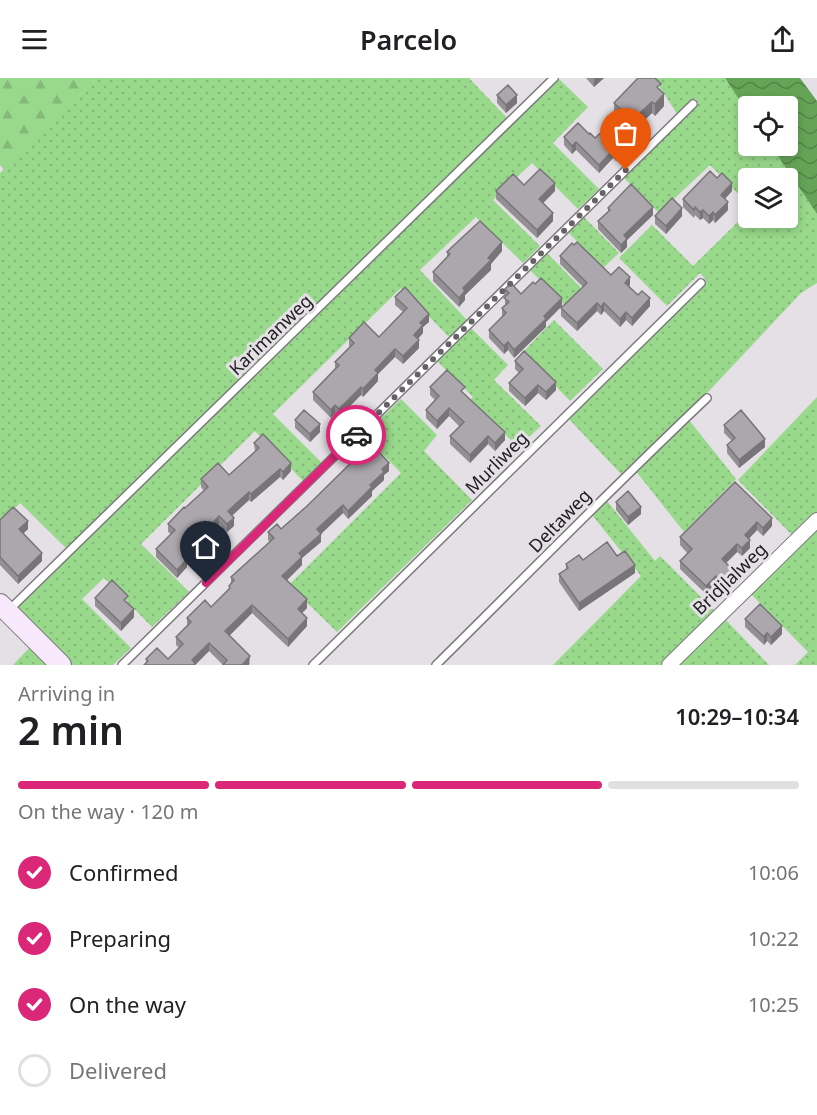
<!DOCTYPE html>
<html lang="en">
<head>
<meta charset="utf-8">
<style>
	body { margin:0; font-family:"Noto Sans",sans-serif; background:#f2f2f2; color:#202124; height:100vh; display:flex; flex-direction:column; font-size:22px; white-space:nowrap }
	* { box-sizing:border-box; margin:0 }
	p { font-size:20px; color:#757577 }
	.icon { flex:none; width:33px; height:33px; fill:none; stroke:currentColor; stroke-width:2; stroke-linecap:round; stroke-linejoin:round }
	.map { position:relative; height:587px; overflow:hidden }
	.panel { display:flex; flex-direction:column; background:#fff; flex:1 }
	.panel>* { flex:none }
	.fabs { position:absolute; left:738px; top:18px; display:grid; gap:12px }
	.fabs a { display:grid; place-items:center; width:60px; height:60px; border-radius:6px; background:#fff; box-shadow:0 3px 9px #0003; font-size:30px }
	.pin { position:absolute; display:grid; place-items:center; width:51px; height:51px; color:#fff; margin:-62px -26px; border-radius:50% 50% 50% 0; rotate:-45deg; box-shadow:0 0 6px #0007 }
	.pin .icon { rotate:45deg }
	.courier { position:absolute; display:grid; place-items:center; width:60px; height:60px; margin:-30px; border:4px solid #db2777; border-radius:50%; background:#fff; color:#222; box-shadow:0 2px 8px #0007 }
	.headline em { font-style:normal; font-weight:600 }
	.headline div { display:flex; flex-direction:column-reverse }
	.headline { display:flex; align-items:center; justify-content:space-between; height:102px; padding:0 18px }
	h1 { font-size:39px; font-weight:600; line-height:45px }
	.bar { display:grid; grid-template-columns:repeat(4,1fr); gap:9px 6px; align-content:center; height:72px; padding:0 18px }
	.bar i { height:8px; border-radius:4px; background:#e0e0e0 }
	.bar .active { background:#db2777 }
	.bar p { grid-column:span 4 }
	ol { padding:0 18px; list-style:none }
	li { display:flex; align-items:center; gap:18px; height:66px }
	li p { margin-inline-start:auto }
	li .icon { padding:6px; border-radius:50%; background:#db2777; color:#fff; stroke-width:4 }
	li:last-child { color:#757577 }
	li i { width:33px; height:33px; border:3px solid #e0e0e0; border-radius:50% }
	header { display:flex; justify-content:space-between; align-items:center; height:78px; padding:0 18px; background:#fff; font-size:27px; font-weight:600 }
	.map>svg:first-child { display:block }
</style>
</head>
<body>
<header><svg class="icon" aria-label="menu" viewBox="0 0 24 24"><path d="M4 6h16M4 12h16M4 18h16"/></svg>Parcelo<svg class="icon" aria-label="share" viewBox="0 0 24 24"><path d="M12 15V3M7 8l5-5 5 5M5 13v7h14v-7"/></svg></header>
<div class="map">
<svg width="817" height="587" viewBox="0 0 817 587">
	<defs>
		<pattern id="grass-dots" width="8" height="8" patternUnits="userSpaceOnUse" patternTransform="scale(1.5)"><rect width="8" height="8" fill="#99d98b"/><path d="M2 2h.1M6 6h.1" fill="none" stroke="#84ba78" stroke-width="1.8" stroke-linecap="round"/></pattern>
		<pattern id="forest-firs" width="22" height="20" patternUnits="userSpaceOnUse" patternTransform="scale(1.5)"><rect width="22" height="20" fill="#99d98b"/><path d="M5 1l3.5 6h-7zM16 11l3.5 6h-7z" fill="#84ba78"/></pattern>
		<pattern id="water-waves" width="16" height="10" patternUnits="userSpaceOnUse" patternTransform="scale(1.5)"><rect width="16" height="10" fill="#65a357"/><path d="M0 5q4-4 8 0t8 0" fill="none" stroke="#538448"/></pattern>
	</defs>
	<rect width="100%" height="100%" fill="#e4e0e5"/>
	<path fill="url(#grass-dots)" d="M 97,0 L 469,0 L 508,41 L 68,472 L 20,425 L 0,446 L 0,95 Z
		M 654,0 L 725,0 L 748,35 L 748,68 L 771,68 L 817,136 L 817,205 L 801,215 L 708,314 L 621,396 L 566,338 L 706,202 L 700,195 L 667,228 L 619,180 L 652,147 L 693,188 L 748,134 L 748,140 L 788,140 L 788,100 L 748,100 L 748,126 L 710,87 L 659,135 L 623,99 L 699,25 L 695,21 L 677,36 Z
		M 559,1 L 588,29 L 553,65 L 599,111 L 578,131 L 532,85 L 493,122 L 540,168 L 523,185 L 476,139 L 420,192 L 467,242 L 449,259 L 401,210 L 273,336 L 322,385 L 303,403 L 255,353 L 141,466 L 189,514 L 152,549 L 104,500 L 82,521 L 131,570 L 113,587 L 70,587 L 16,533 L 18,528 Z
		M 584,139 L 619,175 L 603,190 L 568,154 Z
		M 547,175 L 582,211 L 565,227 L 530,192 Z
		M 554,242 L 603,291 L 570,323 L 523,274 Z
		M 471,250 L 508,287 L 494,302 L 541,348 L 518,369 L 470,322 L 473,319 L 437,283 Z
		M 817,319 L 817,437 L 794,459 L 738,402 Z
		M 401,321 L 437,357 L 424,373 L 472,422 L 337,554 L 289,507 L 401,395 L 364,357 Z
		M 689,342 L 736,401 L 684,454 L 635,392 Z
		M 607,423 L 655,483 L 660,478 L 717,535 L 664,587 L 553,587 L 641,498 L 592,437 Z
		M 817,446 L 817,587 L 795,587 L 808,574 L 748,513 Z
		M 723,539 L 769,587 L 675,587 Z
		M 32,567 L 52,587 L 13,587 Z"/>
	<path fill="url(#forest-firs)" d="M 0,0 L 97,0 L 4,92 L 0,87 Z"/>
	<path fill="url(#water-waves)" d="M 725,0 L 800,0 L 817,23 L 817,136 L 771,68 L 788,68 L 788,28 L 748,28 L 748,35 Z"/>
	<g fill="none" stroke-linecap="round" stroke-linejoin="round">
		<g stroke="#7d797e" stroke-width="10">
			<path id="lane" d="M 9,532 L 554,0
				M 122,587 L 693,26
				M 313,587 L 701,205
				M 436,587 C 526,498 615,407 707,320"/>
		</g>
		<g stroke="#7d797e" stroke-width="16">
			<path id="street" d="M 669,587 L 817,442"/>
		</g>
		<g stroke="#7d797e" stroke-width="22">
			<path id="secondary" d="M 0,526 L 61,587"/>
		</g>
		<use href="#lane" stroke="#fff" stroke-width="7"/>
		<use href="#street" stroke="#fff" stroke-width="14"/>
		<use href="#secondary" stroke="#f7e8fc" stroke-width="20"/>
	</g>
	<path fill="#939094" d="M 586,0 L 604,0 L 594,9 Z
		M 661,13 L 664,28 L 655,38 L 652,35 L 632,54 L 614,36 L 614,25 Z
		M 497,17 L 517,25 L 506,35 L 497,25 Z
		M 589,56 L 595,60 L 625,73 L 616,83 L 613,80 L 599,95 L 576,72 L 572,76 L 564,67 L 564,59 Z
		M 524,107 L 555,113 L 543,125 L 553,143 L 537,160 L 496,121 L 496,113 Z
		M 732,113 L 725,121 L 728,132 L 715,145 L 713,142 L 709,146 L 703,140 L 700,142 L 695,137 L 694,140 L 683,129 L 683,121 Z
		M 608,130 L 653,137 L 627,162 L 627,169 L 621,175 L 598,151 L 598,143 L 608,134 Z
		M 655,138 L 682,138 L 666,156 L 655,146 Z
		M 502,173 L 491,186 L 491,192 L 465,217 L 465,222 L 459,229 L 433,203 L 433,194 L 447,179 L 447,174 Z
		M 560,178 L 611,197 L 630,207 L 629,208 L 650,228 L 632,248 L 626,242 L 620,249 L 604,233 L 601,237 L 597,233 L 577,253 L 561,238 L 561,230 L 583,209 L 560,186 Z
		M 505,211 L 562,228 L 546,244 L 546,249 L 514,280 L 508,272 L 504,276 L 489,260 L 489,252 L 502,239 L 502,230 L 505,228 Z
		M 395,219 L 429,244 L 423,249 L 423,255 L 418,261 L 419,270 L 403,286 L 395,279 L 378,296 L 378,303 L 363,319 L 361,317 L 339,339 L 335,335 L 331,340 L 313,322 L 313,314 L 335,291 L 335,284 L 350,269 L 349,268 L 349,260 L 379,259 L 403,234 L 395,227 Z
		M 515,283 L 556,312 L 546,322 L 538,315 L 525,328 L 509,313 L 509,305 L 519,295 L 515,291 Z
		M 430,309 L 465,316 L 505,362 L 495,373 L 488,366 L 470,385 L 450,366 L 450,358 L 460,349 L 449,338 L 437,351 L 426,340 L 426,332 L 435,322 L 430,317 Z
		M 295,342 L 320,354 L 310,364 L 295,350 Z
		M 724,347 L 765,369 L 739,390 L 727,375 L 727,367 L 732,363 L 724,355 Z
		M 254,365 L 291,393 L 283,402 L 280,399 L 251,424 L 249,422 L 232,438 L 234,448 L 227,454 L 219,446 L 210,456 L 205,451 L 187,469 L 190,480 L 187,483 L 187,489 L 177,500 L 156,479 L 156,471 L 171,456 L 168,454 L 168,446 L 204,413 L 201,409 L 201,401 L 229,397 L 255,374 Z
		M 361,369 L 389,393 L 384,397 L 384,402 L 372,413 L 372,418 L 348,441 L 343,435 L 321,456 L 321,464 L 302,480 L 302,487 L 287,502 L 307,530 L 302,535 L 307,548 L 288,569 L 252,535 L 229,558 L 250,586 L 223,587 L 209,573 L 195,587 L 146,586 L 146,581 L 168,581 L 179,570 L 176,567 L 176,559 L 187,548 L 187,540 L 211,529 L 229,512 L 229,508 L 231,506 L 231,499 L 270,464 L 268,462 L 268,454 L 281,451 L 307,428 L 351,384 L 351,382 L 361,373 Z
		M 735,404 L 772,448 L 763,458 L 757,452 L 749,460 L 750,470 L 742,478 L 737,474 L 726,485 L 737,504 L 726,516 L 716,506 L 706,516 L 680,491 L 680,483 L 688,476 L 680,467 L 680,459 Z
		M 616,424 L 641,436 L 628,447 L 616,432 Z
		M 0,442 L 28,451 L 23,456 L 42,483 L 18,506 L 0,487 Z
		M 617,478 L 635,495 L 579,533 L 559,504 L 559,496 L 566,492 L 566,486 L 583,482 Z
		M 95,520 L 128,526 L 134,539 L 121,553 L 95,528 Z
		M 745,541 L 782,556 L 771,567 L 767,563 L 764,567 L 745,549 Z"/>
	<path fill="#787578" d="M 595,0 L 604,0 L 594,9 L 594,1 Z
		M 664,16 L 664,28 L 655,38 L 655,26 Z
		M 517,17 L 517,25 L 506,35 L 506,27 Z
		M 652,24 L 652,35 L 632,54 L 632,42 Z
		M 576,64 L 576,72 L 572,76 L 572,68 Z
		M 625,65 L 625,73 L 616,83 L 616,75 Z
		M 613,72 L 613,80 L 599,95 L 599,87 Z
		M 555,105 L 555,113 L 539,129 L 539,121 Z
		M 732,105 L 732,113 L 721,125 L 721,117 Z
		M 728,124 L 728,132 L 715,145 L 715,137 Z
		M 653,129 L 653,137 L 627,162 L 627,169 L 621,175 L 621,167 L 624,157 Z
		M 682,130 L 682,138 L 666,156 L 666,148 Z
		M 703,132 L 703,140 L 700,142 L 700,134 Z
		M 713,134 L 713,142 L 709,146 L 709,138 Z
		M 553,135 L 553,143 L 537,160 L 537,152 Z
		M 502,164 L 502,173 L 491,186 L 491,192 L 465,217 L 465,222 L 459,229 L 459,220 L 463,210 L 488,180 Z
		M 630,199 L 630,207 L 625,213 L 625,205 Z
		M 562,220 L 562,228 L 546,244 L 546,249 L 514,280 L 514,272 L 544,238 Z
		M 650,220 L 650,228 L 632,248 L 632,240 Z
		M 597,225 L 597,233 L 577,253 L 577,245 Z
		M 604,225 L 604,233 L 601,237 L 601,229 Z
		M 626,234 L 626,242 L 620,249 L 620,241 Z
		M 429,236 L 429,244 L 423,249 L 423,255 L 414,265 L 414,257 L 420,245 Z
		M 419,262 L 419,270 L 403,286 L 403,278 Z
		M 508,264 L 508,272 L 504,276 L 504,268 Z
		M 395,271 L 395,279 L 378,296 L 378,303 L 363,319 L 363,311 L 375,292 Z
		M 556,304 L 556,312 L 546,322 L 546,314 Z
		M 538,307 L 538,315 L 525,328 L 525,320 Z
		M 361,309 L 361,317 L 339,339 L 339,331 Z
		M 335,327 L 335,335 L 331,340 L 331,332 Z
		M 449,330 L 449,338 L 437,351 L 437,343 Z
		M 320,346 L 320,354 L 310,364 L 310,356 Z
		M 505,354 L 505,362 L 495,373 L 495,365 Z
		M 488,358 L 488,366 L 470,385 L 470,377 Z
		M 765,361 L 765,369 L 739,390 L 739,382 Z
		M 291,385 L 291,393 L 283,402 L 283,394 Z
		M 389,385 L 389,393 L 384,397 L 384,402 L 372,413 L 372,418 L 348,441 L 348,433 L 370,407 L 382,391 Z
		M 280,391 L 280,399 L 251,424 L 251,416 Z
		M 249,414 L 249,422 L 228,441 L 228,433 Z
		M 343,427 L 343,435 L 321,456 L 321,464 L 302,480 L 302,487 L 282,507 L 282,498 L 299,475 L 317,451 Z
		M 641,429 L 641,436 L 628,447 L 628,439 Z
		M 219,438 L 219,446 L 210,456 L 210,448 Z
		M 234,440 L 234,448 L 227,454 L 227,446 Z
		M 772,440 L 772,448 L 763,458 L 763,450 Z
		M 28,443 L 28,451 L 19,459 L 19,451 Z
		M 205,443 L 205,451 L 183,474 L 183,466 Z
		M 757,444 L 757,452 L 745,465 L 745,457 Z
		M 750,462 L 750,470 L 742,478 L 742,470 Z
		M 737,466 L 737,474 L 722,489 L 722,481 Z
		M 190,472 L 190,480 L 187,483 L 187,489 L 177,500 L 177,492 L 184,478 Z
		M 42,475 L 42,483 L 18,506 L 18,498 Z
		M 635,487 L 635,495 L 579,533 L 579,525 Z
		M 737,496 L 737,504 L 726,516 L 726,508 Z
		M 716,498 L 716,506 L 706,516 L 706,508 Z
		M 307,521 L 307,530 L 298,539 L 298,531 Z
		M 252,527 L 252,535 L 225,562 L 225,553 Z
		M 134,531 L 134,539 L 121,553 L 121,545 Z
		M 307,540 L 307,548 L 288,569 L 288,561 Z
		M 782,548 L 782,556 L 771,567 L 771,559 Z
		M 767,555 L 767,563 L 764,567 L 764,559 Z
		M 209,565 L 209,573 L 195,587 L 192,587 L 192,582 Z
		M 250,578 L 249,587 L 242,587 Z"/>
	<path fill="#aba7ac" stroke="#787578" stroke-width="1.5" d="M 638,0 L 655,0 L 661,6 L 657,9 L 664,16 L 655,26 L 652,24 L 632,42 L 614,25 Z
		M 508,7 L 517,17 L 506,27 L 497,17 Z
		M 578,45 L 589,56 L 590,55 L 595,60 L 608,48 L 625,65 L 616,75 L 613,72 L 599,87 L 576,64 L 572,68 L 564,59 Z
		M 540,91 L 555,105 L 539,121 L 553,135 L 537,152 L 496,113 L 513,96 L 524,107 Z
		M 710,93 L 717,100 L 722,95 L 732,105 L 721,117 L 728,124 L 715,137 L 713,134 L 709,138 L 703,132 L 700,134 L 695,129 L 694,132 L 683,121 Z
		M 631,106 L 653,129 L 624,157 L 627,161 L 621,167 L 598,143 L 610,132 L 608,130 Z
		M 672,120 L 682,130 L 666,148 L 655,138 Z
		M 480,143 L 502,164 L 488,180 L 491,182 L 463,210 L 465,213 L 459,220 L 433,194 L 450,176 L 447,174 L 452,169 Z
		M 577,164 L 611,197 L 619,189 L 630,199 L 625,205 L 638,217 L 642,213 L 650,220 L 632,240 L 626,234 L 620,241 L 604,225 L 601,229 L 597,225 L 577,245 L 561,230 L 587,205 L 560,178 L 572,165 L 574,167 Z
		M 541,200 L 562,220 L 544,238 L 546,241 L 514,272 L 508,264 L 504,268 L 489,252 L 506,235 L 502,230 L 509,224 L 504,220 L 509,215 L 505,211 L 511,205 L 521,216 L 533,204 L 535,206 Z
		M 405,209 L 429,236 L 420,245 L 423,247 L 414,257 L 419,262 L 403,278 L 395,271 L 375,292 L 378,295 L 363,311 L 361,309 L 339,331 L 335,327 L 331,332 L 313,314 L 339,287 L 335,284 L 354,265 L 349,260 L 364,244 L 379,259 L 407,230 L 395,219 Z
		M 524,273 L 556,304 L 546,314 L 538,307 L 525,320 L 509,305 L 523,291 L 515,283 Z
		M 447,292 L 465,309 L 461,313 L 505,354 L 495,365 L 488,358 L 470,377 L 450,358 L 464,344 L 449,330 L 437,343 L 426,332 L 439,318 L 430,309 Z
		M 304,332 L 320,346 L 310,356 L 295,342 Z
		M 741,332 L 765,361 L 739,382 L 727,367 L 735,360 L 724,347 Z
		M 263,356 L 291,385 L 283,394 L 280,391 L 251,416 L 249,414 L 228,433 L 234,440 L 227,446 L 219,438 L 210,448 L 205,443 L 183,466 L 190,472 L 184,478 L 187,481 L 177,492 L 156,471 L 175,452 L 168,446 L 184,429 L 185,430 L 208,409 L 201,401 L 218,385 L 229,397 L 259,370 L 254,365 Z
		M 368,362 L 389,385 L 382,391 L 384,394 L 370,407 L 372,409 L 348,433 L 343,427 L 317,451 L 321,456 L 299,475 L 302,479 L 282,498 L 307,521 L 298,531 L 307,540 L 288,561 L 252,527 L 225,553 L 250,578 L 242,587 L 223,587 L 227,582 L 209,565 L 192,582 L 195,585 L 193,587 L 144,587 L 148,583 L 146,581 L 157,570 L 168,581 L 183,566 L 176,559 L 191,544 L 187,540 L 205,522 L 211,529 L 230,510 L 229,508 L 234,502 L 231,499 L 274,460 L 268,454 L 277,446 L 281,451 L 307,428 L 353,383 L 351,382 L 363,371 L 361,369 Z
		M 735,404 L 772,440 L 763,450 L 757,444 L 745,457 L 750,462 L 742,470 L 737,466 L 722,481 L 737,496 L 726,508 L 716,498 L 706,508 L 680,483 L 692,471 L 680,459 Z
		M 628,413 L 641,429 L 628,439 L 616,424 Z
		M 13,429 L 28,443 L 19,451 L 42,475 L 18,498 L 0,479 L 0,442 Z
		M 607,464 L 617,478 L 625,473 L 635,487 L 579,525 L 559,496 L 568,490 L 566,486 L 579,477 L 583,482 Z
		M 112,502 L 128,518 L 124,522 L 134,531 L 121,545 L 95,520 Z
		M 760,526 L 782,548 L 771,559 L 767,555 L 764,559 L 745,541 Z"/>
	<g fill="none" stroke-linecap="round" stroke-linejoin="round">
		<path stroke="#656366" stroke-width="6" stroke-dasharray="0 10.8" d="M 356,357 L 626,92"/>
		<path stroke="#db2777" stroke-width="8" d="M 206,505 L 356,357"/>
	</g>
	<g text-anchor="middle" stroke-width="6" stroke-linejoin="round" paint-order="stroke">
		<g font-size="18" fill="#212022" stroke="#e4e0e5">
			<text transform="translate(271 257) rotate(-44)" y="6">Karimanweg</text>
			<text transform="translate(497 385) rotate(-45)" y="6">Murliweg</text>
			<text transform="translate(560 443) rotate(-46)" y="6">Deltaweg</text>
			<text transform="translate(730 501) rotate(-44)" y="6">Bridjlalweg</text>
		</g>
	</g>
</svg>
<div class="fabs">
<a><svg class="icon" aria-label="locate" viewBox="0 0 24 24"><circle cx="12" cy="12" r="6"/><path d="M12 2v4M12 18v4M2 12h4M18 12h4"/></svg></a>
<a><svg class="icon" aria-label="layers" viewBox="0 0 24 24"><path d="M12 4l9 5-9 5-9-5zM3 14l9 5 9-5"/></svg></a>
</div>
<div class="pin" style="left:626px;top:92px;background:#ea580c"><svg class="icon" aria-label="bag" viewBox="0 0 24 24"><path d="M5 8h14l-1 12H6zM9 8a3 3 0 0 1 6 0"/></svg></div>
<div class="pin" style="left:206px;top:505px;background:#1f2937"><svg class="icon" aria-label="home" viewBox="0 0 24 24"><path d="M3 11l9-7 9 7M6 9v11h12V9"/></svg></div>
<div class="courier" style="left:356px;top:357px"><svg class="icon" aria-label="car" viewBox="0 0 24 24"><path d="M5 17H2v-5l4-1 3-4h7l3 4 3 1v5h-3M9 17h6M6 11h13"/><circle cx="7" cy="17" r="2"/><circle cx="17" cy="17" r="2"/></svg></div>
</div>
<section class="panel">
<div class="headline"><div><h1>2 min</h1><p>Arriving in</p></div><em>10:29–10:34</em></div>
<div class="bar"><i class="active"></i><i class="active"></i><i class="active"></i><i></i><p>On the way · 120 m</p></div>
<ol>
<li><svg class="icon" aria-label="check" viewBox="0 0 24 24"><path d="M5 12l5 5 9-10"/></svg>Confirmed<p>10:06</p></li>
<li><svg class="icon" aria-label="check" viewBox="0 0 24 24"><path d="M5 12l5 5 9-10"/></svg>Preparing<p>10:22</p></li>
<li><svg class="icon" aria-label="check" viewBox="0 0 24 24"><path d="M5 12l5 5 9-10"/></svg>On the way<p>10:25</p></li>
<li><i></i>Delivered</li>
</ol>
</section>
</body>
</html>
